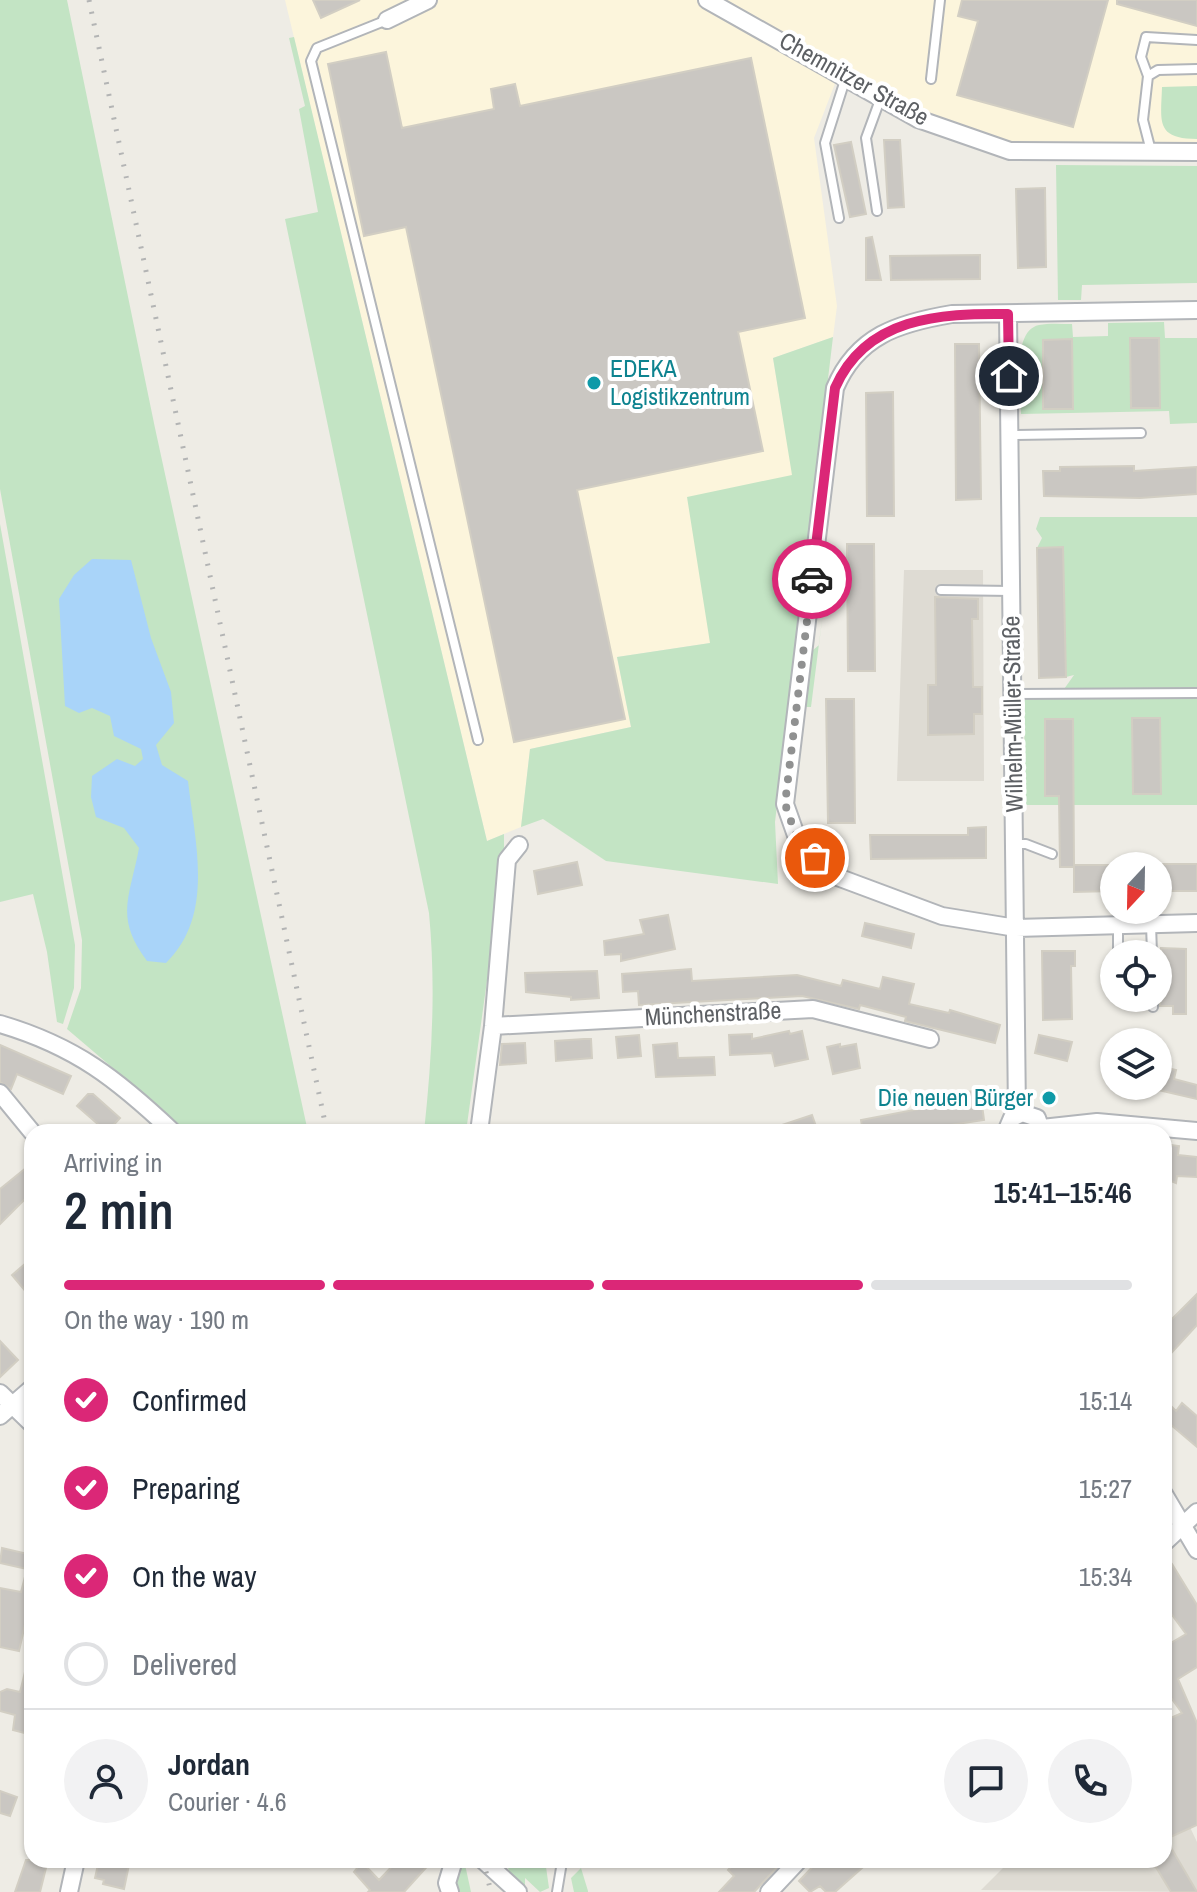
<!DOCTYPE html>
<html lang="en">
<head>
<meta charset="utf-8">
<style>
	body { margin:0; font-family:"Archivo Narrow",sans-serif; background:#f2f2f3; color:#1f2937; height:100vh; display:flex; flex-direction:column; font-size:30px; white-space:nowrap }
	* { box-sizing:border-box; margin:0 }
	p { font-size:26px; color:#747a83 }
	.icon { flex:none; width:44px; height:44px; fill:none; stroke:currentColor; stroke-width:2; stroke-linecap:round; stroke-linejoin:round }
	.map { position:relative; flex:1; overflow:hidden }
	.drawer { position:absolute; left:24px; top:1124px; width:1148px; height:744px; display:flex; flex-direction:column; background:#fff; border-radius:24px; box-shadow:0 2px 6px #0004 }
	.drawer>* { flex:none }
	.needle { width:52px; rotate:202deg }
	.fabs { position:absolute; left:1100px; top:852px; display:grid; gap:16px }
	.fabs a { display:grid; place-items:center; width:72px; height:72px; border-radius:50%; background:#fff; box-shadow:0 2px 6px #0004; font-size:40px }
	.pin { position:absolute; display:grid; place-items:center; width:68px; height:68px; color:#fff; margin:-34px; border:4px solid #fff; border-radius:50%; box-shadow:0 2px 8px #0007 }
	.courier { position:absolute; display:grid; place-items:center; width:80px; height:80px; margin:-40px; border:6px solid #db2777; border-radius:50%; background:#fff; color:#222; box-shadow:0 2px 10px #0007 }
	.summary em { font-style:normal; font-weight:600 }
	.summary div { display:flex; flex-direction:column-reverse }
	.summary { display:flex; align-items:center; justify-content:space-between; height:136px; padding:0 40px }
	h1 { font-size:52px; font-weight:600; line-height:60px }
	.bar { display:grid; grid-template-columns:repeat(4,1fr); gap:12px 8px; align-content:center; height:96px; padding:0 40px }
	.bar i { height:10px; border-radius:6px; background:#e0e1e3 }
	.bar .selected { background:#db2777 }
	.bar p { grid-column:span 4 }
	.line { display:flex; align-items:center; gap:20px; padding:0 40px; border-top:2px solid #e0e1e3 }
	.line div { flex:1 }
	.round { display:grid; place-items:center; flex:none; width:84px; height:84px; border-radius:42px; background:#f2f2f3 }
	ol { padding:0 40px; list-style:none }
	li { display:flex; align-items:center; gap:24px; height:88px }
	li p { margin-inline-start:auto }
	li .icon { padding:8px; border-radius:50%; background:#db2777; color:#fff; stroke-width:4 }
	li:last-child { color:#747a83 }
	li i { width:44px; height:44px; border:4px solid #e0e1e3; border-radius:50% }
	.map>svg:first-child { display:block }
</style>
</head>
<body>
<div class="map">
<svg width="1197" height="1892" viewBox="0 0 1197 1892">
	<rect width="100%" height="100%" fill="#eeece5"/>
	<path fill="#fcf5dc" d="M 285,0 L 1197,0 L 1197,150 L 1011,150 L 836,81 L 814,138 L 837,306 L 833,337 L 773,358 L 793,475 L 710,643 L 617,657 L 631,727 L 530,749 L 521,827 L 487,841 Z"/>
	<path fill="#dedbd3" d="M 904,570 L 983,570 L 984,781 L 897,781 Z
		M 1164,1772 L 1197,1842 L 1197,1892 L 981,1890 L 1006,1865 L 1003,1860 L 1164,1860 Z"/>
	<path fill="#c3e4c4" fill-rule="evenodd" d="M 0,0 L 67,0 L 155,428 L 308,1132 L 188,1132 L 67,1029 L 81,988 L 82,940 L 0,489 Z
		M 294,37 L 487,841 L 504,834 L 504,858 L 466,1132 L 424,1132 C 432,1058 436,987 429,913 L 285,219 L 318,212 L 299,109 L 305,106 L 289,38 Z
		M 1197,86 L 1197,139 C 1155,139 1161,121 1162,87 Z
		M 1056,165 L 1197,166 L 1197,283 L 1082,285 L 1081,300 L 1058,300 Z
		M 1164,322 L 1165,338 L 1197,338 L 1197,423 L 1170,424 L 1169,411 L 1021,414 C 1021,391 1011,331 1039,325 C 1049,323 1061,324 1072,324 L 1073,337 L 1108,336 L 1108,323 ZM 1130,338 L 1160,408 L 1131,408 ZM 1071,339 L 1073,409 L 1044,409 L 1043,340 Z
		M 833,337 L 775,822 L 778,884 L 606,861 L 543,819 L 521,827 L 530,749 L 631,727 L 617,657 L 710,643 L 687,497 L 792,475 L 773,358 Z
		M 1040,517 L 1197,517 L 1197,805 L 1025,805 L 1024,694 L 1062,692 L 1074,675 L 1066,677 L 1063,548 L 1037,548 L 1042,538 L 1036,529 ZM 1133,718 L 1160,718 L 1161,794 ZM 1045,719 L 1073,719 L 1074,796 L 1045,796 Z
		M 0,524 L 75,945 L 74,988 L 63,1024 L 57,1022 L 47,952 L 33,894 L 0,902 Z
		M 823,612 L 811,707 L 805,707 L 812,651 L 819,645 Z
		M 460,1860 L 464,1860 L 471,1892 L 453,1892 Z
		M 507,1860 L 545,1860 L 549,1888 L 540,1892 L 525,1878 L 525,1892 L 512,1892 Z
		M 581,1868 L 588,1891 L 588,1892 L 574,1892 L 571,1878 Z"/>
	<path fill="#a9d4f9" d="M 92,559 L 131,560 L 151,638 L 171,692 L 174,723 L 156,745 L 162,765 L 188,781 C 195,843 215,915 166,963 L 147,961 C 114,917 130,897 139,848 L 124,828 L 96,817 L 91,797 L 92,776 L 117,759 L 135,766 L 143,759 L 141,749 L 114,736 L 110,716 L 92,708 L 79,713 L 65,706 L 59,599 L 74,575 Z"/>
	<path fill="#cac7c2" stroke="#d2cec3" stroke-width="2" d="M 313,0 L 360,0 L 321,18 Z
		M 962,0 L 1108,0 L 1073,127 L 957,95 L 978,21 L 958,16 Z
		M 1117,0 L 1197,0 L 1197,26 L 1117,4 Z
		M 386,52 L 402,128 L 494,109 L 491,89 L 515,84 L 520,106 L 751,58 L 805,318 L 738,332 L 763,451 L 577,490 L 625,719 L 514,742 L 406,227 L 364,236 L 328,64 Z
		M 884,140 L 900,140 L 904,207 L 888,208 Z
		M 851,142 L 866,214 L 850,217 L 834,145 Z
		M 1045,188 L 1046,267 L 1018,268 L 1016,189 Z
		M 872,237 L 881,280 L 866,280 L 866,238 Z
		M 980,255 L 980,279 L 891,280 L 890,256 Z
		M 1130,338 L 1159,338 L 1160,408 L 1131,408 Z
		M 1072,339 L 1073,409 L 1043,409 L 1043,340 Z
		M 955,344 L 979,344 L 981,499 L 956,500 Z
		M 893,392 L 894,516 L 867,516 L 866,393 Z
		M 1134,466 L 1134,471 L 1197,467 L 1197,494 L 1140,498 L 1044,496 L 1043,471 L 1060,471 L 1060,467 Z
		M 847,544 L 874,544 L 875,671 L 848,671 Z
		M 1063,547 L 1066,677 L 1039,678 L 1037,548 Z
		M 935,597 L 978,599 L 978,619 L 972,619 L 973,687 L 982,687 L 982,714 L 974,714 L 974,734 L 928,735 L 928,685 L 936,685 Z
		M 826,699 L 854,699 L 855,823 L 828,823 Z
		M 1132,718 L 1160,718 L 1161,794 L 1133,794 Z
		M 1045,719 L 1073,719 L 1074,867 L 1060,867 L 1059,796 L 1045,796 Z
		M 986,827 L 986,858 L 871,859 L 870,835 L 968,835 L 968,828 Z
		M 577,862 L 582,885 L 538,894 L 534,871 Z
		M 1158,864 L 1197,864 L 1197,891 L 1158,891 Z
		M 1074,865 L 1114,865 L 1114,891 L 1074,892 Z
		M 668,915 L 675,949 L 621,961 L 621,954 L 605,955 L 604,941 L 644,934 L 640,920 Z
		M 865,923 L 914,934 L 911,948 L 862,936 Z
		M 1161,948 L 1186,949 L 1186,1014 L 1173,1014 L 1173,1006 L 1160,1006 Z
		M 1042,951 L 1075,951 L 1075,966 L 1071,966 L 1072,1019 L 1043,1020 Z
		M 691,969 L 692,981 L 797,975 L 841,986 L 843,980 L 880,989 L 883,977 L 914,984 L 909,1004 L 949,1013 L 950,1010 L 1000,1025 L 995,1043 L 905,1021 L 906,1017 L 860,1005 L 859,1009 L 802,996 L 639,1005 L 638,991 L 623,992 L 622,974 Z
		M 597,971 L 599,998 L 571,1000 L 571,997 L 526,992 L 525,973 Z
		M 789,1031 L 790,1034 L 802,1031 L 808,1059 L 775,1066 L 772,1053 L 730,1055 L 729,1035 L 752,1034 L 752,1039 Z
		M 639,1035 L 641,1056 L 618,1058 L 616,1037 Z
		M 1039,1035 L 1072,1042 L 1067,1061 L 1035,1053 Z
		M 584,1039 L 591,1039 L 592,1058 L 556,1061 L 555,1041 Z
		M 525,1043 L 526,1063 L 500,1065 L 502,1044 Z
		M 677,1043 L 678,1058 L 714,1057 L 715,1075 L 656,1077 L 653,1045 Z
		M 840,1044 L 840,1047 L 856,1044 L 860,1068 L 833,1074 L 827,1047 Z
		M 0,1045 L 71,1076 L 63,1094 L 17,1074 L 11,1089 L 0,1082 Z
		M 1158,1066 L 1176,1070 L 1174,1079 L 1197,1085 L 1197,1099 L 1158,1090 Z
		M 980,1090 L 984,1120 L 904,1132 L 863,1132 L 861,1120 L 956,1102 L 955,1094 Z
		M 88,1094 L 93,1094 L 120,1118 L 107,1132 L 77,1106 Z
		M 812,1115 L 818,1132 L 767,1132 L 767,1130 Z
		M 1164,1144 L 1179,1146 L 1178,1155 L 1197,1157 L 1197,1177 L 1177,1176 L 1176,1183 L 1164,1178 Z
		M 32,1163 L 32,1192 L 0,1224 L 0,1189 Z
		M 32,1258 L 32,1299 L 12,1275 Z
		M 1197,1294 L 1197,1325 L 1164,1361 L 1164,1327 Z
		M 0,1341 L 18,1360 L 0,1377 Z
		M 1164,1399 L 1176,1411 L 1182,1403 L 1197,1416 L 1197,1447 L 1164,1419 Z
		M 2,1548 L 32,1555 L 32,1576 L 24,1582 L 32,1590 L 32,1608 L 29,1607 L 19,1651 L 0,1647 L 0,1588 L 21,1592 L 27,1569 L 0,1563 Z
		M 1172,1564 L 1197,1605 L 1197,1667 L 1178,1679 L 1197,1723 L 1197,1825 L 1166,1839 L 1197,1892 L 1171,1892 L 1154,1864 L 1164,1860 L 1164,1721 L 1182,1713 L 1164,1688 L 1164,1647 L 1186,1634 L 1164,1604 L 1164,1568 Z
		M 27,1664 L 32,1664 L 32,1735 L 13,1730 L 15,1715 L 0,1711 L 0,1692 L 7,1689 L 20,1692 Z
		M 0,1791 L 17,1797 L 10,1816 L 0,1813 Z
		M 26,1860 L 48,1860 L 40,1892 L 15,1892 Z
		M 99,1860 L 130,1860 L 124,1889 L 103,1884 L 104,1880 L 95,1878 Z
		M 398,1860 L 433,1860 L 404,1892 L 368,1892 L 370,1890 L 354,1872 L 362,1862 L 379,1880 Z
		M 737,1860 L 784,1860 L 754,1892 L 719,1892 L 734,1876 L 728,1870 Z
		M 819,1860 L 871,1860 L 835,1892 L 826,1892 L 820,1886 L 810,1892 L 799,1881 Z"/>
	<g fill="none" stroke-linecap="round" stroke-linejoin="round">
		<g stroke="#b2b5b9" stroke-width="12">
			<path id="lane" d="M 387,20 L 317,48 L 311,61 L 478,740
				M 1148,76 L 1141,57 L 1146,37 L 1197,40
				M 931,79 L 940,0
				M 1151,151 L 1143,120 L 1148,76 L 1158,70 L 1197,69
				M 877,211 L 866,138 L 881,97
				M 839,218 L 825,143 L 846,77
				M 1010,435 L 1141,433
				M 941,590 L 1011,591
				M 1013,694 L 1197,693
				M 1014,844 L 1026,844 L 1052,854
				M 1151,924 L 1152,954
				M 1118,926 L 1118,954
				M 1153,998 L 1153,1007
				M 31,1583 L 32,1583
				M 557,1892 L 561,1868 L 558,1860"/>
		</g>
		<g stroke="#b2b5b9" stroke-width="20">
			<path id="street" d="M 707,0 L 918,119 L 1010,151 L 1197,152
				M 387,20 L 428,0
				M 1197,310 L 952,314 C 898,323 857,336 835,388 L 785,804 L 798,841 L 832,875 L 942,916 L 1016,928 L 1197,923
				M 1008,314 L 1017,1114
				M 0,1024 C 75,1046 117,1079 173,1132
				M 493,1026 L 813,1009 L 930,1039
				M 0,1093 L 32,1132
				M 1042,1128 L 1097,1122 L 1197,1131
				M 479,1132 L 493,1026 L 507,860 L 519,845
				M 1006,1132 L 1012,1118 L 1022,1113 L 1037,1118 L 1042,1132
				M 0,1393 L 32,1424
				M 0,1416 L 32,1388
				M 1164,1494 L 1197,1550
				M 1164,1543 L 1197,1512
				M 483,1860 L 518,1892
				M 69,1892 L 76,1860
				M 450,1892 L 447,1883 L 454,1860
				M 769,1892 L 799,1860"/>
		</g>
		<use href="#lane" stroke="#fff" stroke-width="8"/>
		<use href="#street" stroke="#fff" stroke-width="16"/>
		<path stroke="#b3b4b4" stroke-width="5" stroke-dasharray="2 10" stroke-linecap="butt" d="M 89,0 L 327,1132
			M 483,1860 L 491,1892"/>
	</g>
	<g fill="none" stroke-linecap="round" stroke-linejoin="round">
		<path stroke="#909191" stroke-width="8" stroke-dasharray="0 14.4" d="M 812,579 L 785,804 L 798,841 L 815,858"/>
		<path stroke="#db2777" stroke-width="10" d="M 812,579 L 835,388 C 866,317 940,313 1008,314 L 1009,376"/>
	</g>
	<g fill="#0f9aa8" stroke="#fff" stroke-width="3">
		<circle cx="594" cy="383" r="8"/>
		<circle cx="1049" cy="1098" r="8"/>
	</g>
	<g text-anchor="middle" stroke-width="8" stroke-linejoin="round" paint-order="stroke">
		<g font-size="24" fill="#5d6064" stroke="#fff">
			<text transform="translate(854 79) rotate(29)" y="8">Chemnitzer Straße</text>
			<text transform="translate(1013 714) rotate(-91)" y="8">Wilhelm-Müller-Straße</text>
			<text transform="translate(713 1014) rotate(-3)" y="8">Münchenstraße</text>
		</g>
		<g font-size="24" fill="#0d838f" stroke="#fff" text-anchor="start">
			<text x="610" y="377">EDEKA<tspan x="610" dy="28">Logistikzentrum</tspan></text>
			<text x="1033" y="1106" text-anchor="end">Die neuen Bürger</text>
		</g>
	</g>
</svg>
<div class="fabs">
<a><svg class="needle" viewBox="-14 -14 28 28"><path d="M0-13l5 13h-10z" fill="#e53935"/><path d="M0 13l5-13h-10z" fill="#747a83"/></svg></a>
<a><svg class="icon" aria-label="locate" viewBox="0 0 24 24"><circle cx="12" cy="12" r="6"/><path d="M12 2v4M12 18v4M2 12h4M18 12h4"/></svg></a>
<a><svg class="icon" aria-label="layers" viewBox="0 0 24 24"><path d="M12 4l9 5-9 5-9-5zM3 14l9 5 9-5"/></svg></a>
</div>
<div class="pin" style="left:815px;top:858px;background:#ea580c"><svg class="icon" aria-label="bag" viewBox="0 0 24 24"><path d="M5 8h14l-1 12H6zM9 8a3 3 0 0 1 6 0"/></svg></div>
<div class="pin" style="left:1009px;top:376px;background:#1f2937"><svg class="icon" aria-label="home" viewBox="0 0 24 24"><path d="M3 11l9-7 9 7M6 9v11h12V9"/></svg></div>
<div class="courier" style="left:812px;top:579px"><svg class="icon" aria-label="car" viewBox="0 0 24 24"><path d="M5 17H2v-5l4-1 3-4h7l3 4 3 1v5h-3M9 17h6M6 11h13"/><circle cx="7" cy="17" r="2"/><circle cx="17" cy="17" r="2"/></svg></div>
<section class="drawer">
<div class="summary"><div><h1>2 min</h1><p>Arriving in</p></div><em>15:41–15:46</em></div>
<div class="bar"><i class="selected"></i><i class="selected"></i><i class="selected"></i><i></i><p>On the way · 190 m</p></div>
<ol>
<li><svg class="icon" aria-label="check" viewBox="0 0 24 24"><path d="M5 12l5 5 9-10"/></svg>Confirmed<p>15:14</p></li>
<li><svg class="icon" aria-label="check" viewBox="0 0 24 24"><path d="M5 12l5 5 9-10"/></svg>Preparing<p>15:27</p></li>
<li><svg class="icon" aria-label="check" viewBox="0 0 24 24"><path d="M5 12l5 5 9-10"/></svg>On the way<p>15:34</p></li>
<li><i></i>Delivered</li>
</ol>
<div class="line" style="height:144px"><a class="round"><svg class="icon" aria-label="person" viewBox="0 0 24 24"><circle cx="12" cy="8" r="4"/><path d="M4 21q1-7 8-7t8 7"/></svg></a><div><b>Jordan</b><p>Courier · 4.6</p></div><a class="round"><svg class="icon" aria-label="chat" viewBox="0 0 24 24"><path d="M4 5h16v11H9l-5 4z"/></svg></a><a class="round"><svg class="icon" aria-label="phone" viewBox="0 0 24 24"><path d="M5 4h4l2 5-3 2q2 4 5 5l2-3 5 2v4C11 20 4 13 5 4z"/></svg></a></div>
</section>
</div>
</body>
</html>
